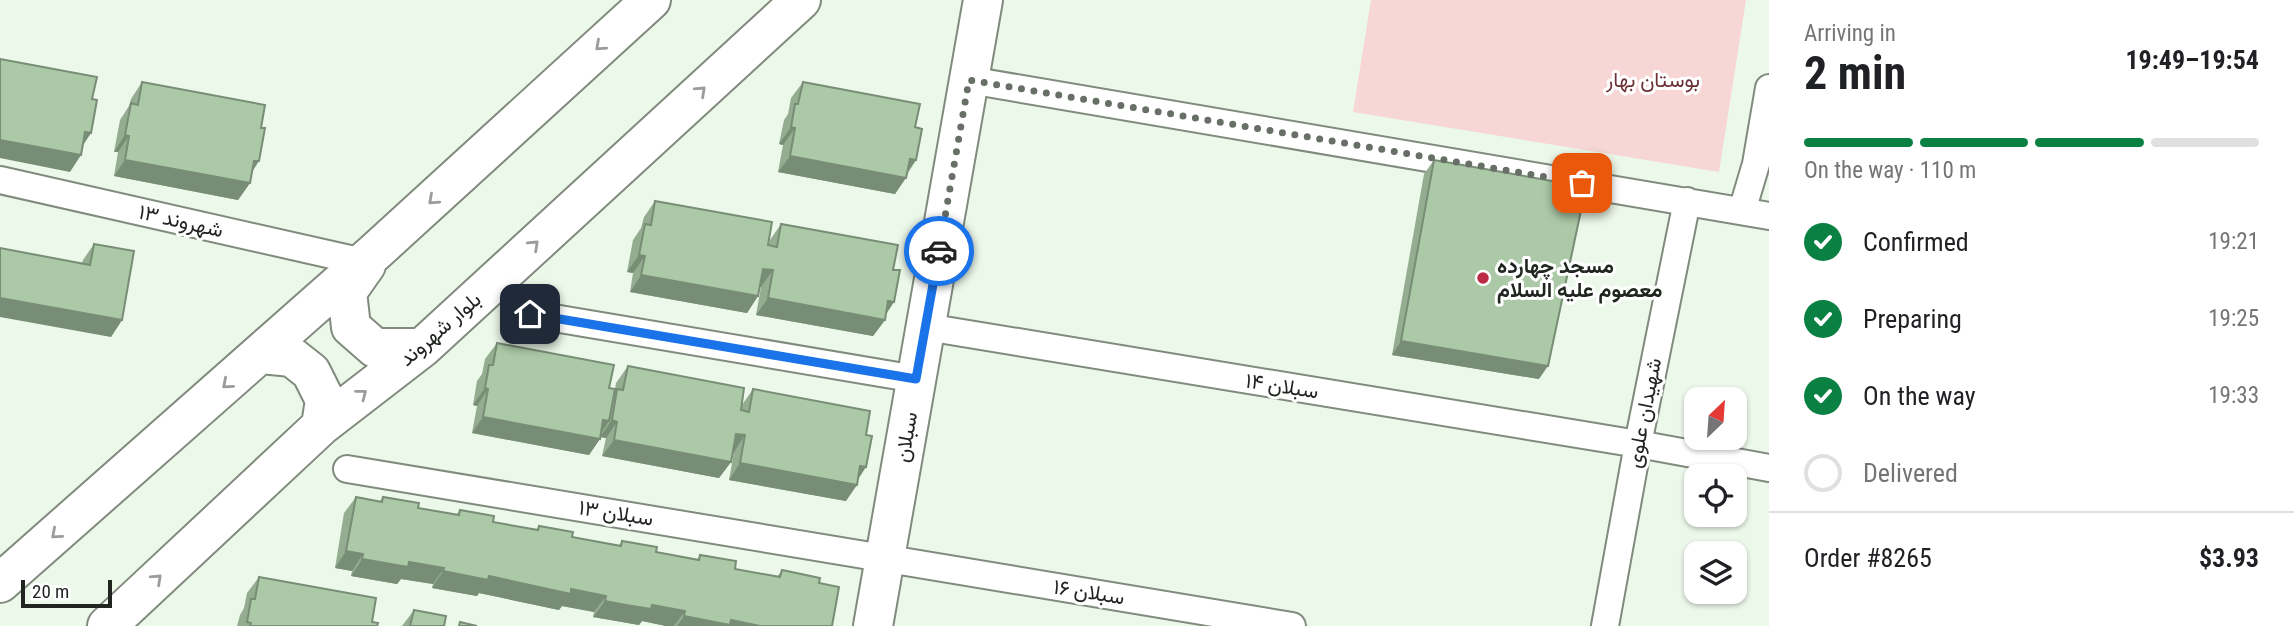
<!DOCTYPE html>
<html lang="en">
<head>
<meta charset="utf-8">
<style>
	body { margin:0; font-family:"Roboto Condensed",Vazirmatn,sans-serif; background:#f2f2f2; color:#202124; height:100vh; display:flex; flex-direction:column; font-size:26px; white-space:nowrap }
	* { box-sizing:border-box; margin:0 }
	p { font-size:23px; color:#757577 }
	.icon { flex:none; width:38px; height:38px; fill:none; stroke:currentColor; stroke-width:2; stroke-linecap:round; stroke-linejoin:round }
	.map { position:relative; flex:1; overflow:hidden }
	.side { display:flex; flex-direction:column; background:#fff; width:525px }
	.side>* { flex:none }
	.needle { width:46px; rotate:25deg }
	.fabs { position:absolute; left:1684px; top:387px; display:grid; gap:14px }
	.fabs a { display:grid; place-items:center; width:63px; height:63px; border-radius:14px; background:#fff; box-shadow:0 2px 5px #0004; font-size:35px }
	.scale { position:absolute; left:21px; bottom:18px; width:91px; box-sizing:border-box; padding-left:7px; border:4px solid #212520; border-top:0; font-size:19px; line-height:24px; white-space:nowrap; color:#212520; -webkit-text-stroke:5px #fff; paint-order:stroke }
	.pin { position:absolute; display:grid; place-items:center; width:60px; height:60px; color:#fff; margin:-30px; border-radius:14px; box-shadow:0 4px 10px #0006 }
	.courier { position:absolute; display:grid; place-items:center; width:70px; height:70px; margin:-35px; border:5px solid #1a73e8; border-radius:50%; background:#fff; color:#222; box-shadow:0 2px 9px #0007 }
	.head em { font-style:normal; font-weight:700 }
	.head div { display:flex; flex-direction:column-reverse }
	.head { display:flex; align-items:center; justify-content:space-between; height:119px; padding:0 35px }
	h1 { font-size:46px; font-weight:700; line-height:52px }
	.bar { display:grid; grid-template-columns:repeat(4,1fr); gap:10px 7px; align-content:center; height:84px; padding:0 35px }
	.bar i { height:9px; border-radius:5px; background:#e0e0e0 }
	.bar .selected { background:#0b8043 }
	.bar p { grid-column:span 4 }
	.line { display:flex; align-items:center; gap:18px; padding:0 35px; border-top:2px solid #e0e0e0 }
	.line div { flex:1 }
	ol { padding:0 35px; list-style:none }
	li { display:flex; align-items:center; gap:21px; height:77px }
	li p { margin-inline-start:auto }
	li .icon { padding:7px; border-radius:50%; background:#0b8043; color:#fff; stroke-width:4 }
	li:last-child { color:#757577 }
	li i { width:38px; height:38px; border:4px solid #e0e0e0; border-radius:50% }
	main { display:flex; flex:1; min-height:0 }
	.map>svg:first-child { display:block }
</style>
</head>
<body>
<main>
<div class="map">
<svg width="1769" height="626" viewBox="0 0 1769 626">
	<rect width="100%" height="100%" fill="#ecf8ea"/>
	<path fill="#f7d6d6" d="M 1371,0 L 1746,0 L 1719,172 L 1353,112 Z"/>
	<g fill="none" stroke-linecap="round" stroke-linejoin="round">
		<g stroke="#808b7e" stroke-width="30">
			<path id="street" d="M 969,80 L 1769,216
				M 0,180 L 363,262
				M 1742,211 L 1756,164 L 1769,88
				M 530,314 L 916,379
				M 926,327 L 1638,444 L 1769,468
				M 347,469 L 1292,626
				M 1605,626 L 1638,444 L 1687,201"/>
		</g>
		<g stroke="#808b7e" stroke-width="42">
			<path id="secondary" d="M 366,265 L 347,292 L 351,327 L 375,348 L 422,348
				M 261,354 L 292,357 L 311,372 L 325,400 L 321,426
				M 0,583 L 375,252 L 651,0
				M 107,626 L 321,426 L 422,348 L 801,0
				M 873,626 L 983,0"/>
		</g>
		<use href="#street" stroke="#fff" stroke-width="26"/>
		<use href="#secondary" stroke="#fff" stroke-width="38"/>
	</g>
	<path fill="#94ad90" d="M 142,82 L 251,172 L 250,183 L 238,200 L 114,176 L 118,152 L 114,152 L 120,120 L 129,106 L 131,99 Z
		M 803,82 L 915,127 L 916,160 L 895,194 L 778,172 L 783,145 L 779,144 L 784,120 L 788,114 L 791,98 Z
		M 1434,160 L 1539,379 L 1392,355 L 1424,174 Z
		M 655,201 L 769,245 L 770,240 L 781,224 L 886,315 L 885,320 L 873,336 L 756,315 L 761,287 L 760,286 L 758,296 L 747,313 L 630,292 L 633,273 L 627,272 L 633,240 L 641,228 L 644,217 Z
		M 94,244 L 122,320 L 111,337 L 82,263 L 83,260 Z
		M 497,343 L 609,388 L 615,389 L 616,383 L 628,366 L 742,405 L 753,389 L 858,480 L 846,501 L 729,480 L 734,452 L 731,462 L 719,478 L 602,456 L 606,438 L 601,437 L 589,455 L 472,433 L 477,406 L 473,405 L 477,381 L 482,374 L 485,359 Z
		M 356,497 L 380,501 L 383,497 L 418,508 L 456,515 L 460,510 L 493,522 L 536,530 L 539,526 L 572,537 L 619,545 L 622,541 L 656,552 L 697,560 L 700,555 L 735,569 L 777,577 L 782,570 L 819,583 L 832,626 L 666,626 L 642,621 L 639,625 L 593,617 L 594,612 L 562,606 L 559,610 L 479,593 L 477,596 L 432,588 L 433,584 L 401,579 L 397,584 L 351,576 L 352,571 L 335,568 L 344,513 Z
		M 259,577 L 372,622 L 377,626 L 237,626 L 240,615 L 244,608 L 247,593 Z
		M 414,610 L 444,626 L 402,626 Z"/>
	<path fill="#788d75" d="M 791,127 L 795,128 L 783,145 L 779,144 Z
		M 85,132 L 91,133 L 80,150 Z
		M 125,135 L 129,136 L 118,152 L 114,152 Z
		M 0,140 L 81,155 L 70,172 L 0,158 Z
		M 790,156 L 906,178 L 895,194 L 778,172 Z
		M 910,159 L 916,160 L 904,177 Z
		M 125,160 L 250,183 L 238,200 L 114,176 Z
		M 254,161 L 259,161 L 248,178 Z
		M 639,255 L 645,256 L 633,273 L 627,272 Z
		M 763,269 L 773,270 L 761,287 L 752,285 Z
		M 641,275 L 758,296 L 747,313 L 630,292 Z
		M 0,298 L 122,320 L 111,337 L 0,317 Z
		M 768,298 L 885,320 L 873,336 L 756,315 Z
		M 888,301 L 894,302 L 883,319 Z
		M 1401,341 L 1548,366 L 1539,379 L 1392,355 Z
		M 485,388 L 488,389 L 477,406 L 473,405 Z
		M 483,417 L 600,439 L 589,455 L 472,433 Z
		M 603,420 L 609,421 L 598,438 Z
		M 612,420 L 617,422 L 606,438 L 600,437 Z
		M 736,434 L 745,435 L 734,452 L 725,450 Z
		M 614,440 L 731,462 L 719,478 L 602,456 Z
		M 740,463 L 857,485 L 846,501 L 729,480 Z
		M 860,466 L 866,467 L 855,484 Z
		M 346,551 L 363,554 L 352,571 L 335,568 Z
		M 362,559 L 409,562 L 444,568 L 433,584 L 401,579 L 397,584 L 351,576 Z
		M 443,571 L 489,576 L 606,596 L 594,612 L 562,606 L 559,610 L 479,593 L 477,596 L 432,588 Z
		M 605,601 L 652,605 L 685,611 L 674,626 L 666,626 L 642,621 L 639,625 L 593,617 Z
		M 684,616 L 731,620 L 760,626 L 677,626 Z"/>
	<path fill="#acc9a7" stroke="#788d75" stroke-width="2" d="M 0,59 L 97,77 L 92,99 L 97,100 L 91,133 L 85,132 L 81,155 L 0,140 Z
		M 142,82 L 265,105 L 261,128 L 265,128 L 259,161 L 254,161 L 250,183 L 125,160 L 129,136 L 125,135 L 131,103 L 138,105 Z
		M 803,82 L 920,104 L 915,127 L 922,129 L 916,160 L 910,159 L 906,178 L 790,156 L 795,128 L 791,127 L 795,104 L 798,104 Z
		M 1434,160 L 1586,187 L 1548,366 L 1401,341 Z
		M 655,201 L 772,222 L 768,245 L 777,247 L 781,224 L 898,245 L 893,270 L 900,270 L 894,302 L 888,301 L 885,320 L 768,298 L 773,270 L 763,269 L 758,296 L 641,275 L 645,256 L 639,255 L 645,224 L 651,225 Z
		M 94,244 L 134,251 L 122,320 L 0,298 L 0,248 L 90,265 Z
		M 497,343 L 614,365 L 609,388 L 615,389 L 609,421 L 603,420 L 600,439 L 483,417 L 488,389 L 485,388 L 489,365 L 493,365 Z
		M 628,366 L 744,388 L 741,410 L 749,412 L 753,389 L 870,411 L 866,435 L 872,436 L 866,467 L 860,466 L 857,485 L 740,463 L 745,435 L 736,434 L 731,462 L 614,440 L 617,422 L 612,420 L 617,389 L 623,390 Z
		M 356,497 L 382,502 L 383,497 L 419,503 L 418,508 L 459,515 L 460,510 L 494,516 L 493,522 L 538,530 L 539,526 L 573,532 L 572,537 L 621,546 L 622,541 L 657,547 L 656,552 L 699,560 L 700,555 L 736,561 L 735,569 L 780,577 L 782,570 L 820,578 L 819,583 L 839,587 L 832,626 L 760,626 L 731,620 L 730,625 L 684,616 L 685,611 L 652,605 L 651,609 L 626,605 L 605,601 L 606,596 L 571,589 L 571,594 L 489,576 L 488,580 L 443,571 L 444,568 L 409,562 L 408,567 L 362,559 L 363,554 L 346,551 Z
		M 259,577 L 376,598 L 372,622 L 378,623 L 377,626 L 250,626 L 251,623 L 247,622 L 251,599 L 255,599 Z
		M 414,610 L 446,616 L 444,626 L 410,626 Z
		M 460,622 L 477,626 L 459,626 Z"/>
	<defs><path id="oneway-chevron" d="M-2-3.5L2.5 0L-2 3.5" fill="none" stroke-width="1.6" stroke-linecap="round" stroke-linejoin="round" transform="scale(1.75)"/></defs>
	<g stroke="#9b9d9b">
		<use href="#oneway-chevron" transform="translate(600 46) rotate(138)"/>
		<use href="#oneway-chevron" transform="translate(701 91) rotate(-43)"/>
		<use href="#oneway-chevron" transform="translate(433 200) rotate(138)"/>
		<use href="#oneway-chevron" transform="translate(534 245) rotate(-43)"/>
		<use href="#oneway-chevron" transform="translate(227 384) rotate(139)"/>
		<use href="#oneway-chevron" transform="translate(362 394) rotate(-38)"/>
		<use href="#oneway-chevron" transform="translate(56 534) rotate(139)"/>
		<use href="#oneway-chevron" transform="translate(157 579) rotate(-43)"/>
	</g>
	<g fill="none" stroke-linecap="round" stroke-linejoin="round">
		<path stroke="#686f67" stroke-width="7" stroke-dasharray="0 12.6" d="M 939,251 L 969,80 L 1582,183"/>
		<path stroke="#1a73e8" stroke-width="9" d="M 530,314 L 916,379 L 939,251"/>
	</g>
	<circle fill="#bc2b44" stroke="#fff" stroke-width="2.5" cx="1483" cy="278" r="7"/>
	<g text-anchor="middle" stroke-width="6" stroke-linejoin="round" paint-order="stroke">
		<g font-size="21" fill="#6c3035" stroke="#fff">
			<text x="1653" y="87">بوستان بهار</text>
		</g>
		<g font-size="21" fill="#212520" stroke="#fff">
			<text transform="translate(181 221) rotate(13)" y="7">شهروند ۱۳</text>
			<text transform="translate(440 329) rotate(-41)" y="7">بلوار شهروند</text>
			<text transform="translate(1282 386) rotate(9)" y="7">سبلان ۱۴</text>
			<text transform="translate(1644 413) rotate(-79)" y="7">شهیدان علوی</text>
			<text transform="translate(906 437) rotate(-80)" y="7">سبلان</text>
			<text transform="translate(616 513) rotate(9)" y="7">سبلان ۱۳</text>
			<text transform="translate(1089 592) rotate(9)" y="7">سبلان ۱۶</text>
		</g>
		<g font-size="21" font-weight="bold" fill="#212520" stroke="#fff" text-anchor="start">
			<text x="1497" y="273">مسجد چهارده<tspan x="1497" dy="24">معصوم علیه السلام</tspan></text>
		</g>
	</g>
</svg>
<div class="fabs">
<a><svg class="needle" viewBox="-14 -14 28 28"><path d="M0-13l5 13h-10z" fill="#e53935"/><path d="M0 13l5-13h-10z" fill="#757577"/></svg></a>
<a><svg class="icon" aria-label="locate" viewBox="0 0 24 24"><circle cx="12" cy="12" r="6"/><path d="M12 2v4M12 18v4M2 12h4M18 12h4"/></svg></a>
<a><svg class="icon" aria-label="layers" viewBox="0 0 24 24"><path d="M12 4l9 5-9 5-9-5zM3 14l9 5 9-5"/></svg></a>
</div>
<div class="scale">20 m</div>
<div class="pin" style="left:1582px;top:183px;background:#ea580c"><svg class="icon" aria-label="bag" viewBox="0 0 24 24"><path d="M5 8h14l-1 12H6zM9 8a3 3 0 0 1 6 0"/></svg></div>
<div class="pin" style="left:530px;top:314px;background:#1f2937"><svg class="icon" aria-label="home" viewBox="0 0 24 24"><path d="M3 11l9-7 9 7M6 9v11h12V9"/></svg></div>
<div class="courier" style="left:939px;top:251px"><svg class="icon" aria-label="car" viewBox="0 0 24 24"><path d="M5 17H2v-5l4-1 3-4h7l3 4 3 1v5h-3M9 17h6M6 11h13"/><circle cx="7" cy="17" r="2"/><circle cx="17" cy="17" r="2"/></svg></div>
</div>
<section class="side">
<div class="head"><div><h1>2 min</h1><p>Arriving in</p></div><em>19:49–19:54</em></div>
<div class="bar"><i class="selected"></i><i class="selected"></i><i class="selected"></i><i></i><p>On the way · 110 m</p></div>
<ol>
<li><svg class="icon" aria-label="check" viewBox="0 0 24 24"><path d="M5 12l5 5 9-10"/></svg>Confirmed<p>19:21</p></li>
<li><svg class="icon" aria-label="check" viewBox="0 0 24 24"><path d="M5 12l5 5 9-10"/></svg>Preparing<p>19:25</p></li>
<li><svg class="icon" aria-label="check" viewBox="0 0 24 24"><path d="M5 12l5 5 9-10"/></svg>On the way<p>19:33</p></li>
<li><i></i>Delivered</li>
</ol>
<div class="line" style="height:91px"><div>Order #8265</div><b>$3.93</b></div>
</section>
</main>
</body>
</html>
